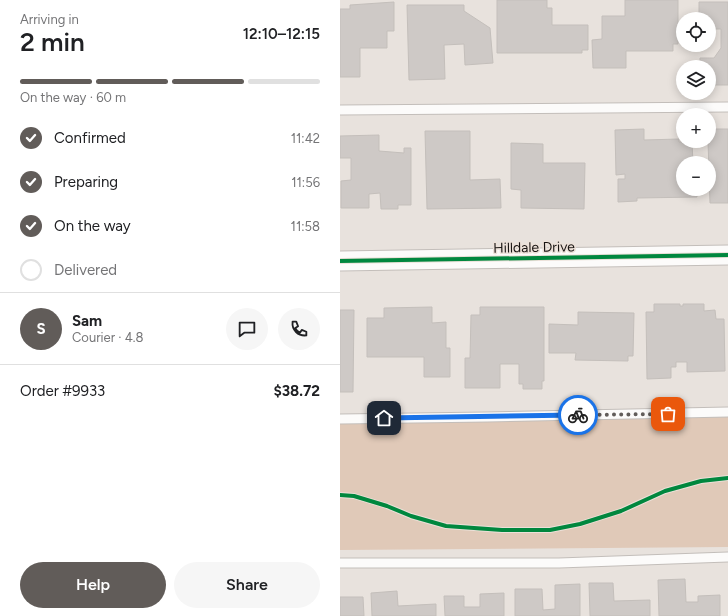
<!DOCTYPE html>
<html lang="en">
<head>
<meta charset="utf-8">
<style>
	body { margin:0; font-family:Figtree,sans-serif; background:#f6f6f6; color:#202124; height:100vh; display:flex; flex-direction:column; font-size:15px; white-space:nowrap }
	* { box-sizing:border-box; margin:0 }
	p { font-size:13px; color:#757577 }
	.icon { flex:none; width:22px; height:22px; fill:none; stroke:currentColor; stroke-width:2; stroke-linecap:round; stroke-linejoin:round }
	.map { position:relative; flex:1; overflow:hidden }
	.drawer { display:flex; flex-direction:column; background:#fff; width:340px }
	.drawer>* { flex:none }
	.controls { position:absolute; left:336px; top:12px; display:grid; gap:8px }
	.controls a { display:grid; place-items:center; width:40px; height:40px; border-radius:50%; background:#fff; box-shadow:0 2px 10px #0003; font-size:20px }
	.pin { position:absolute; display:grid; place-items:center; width:34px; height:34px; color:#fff; margin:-17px; border-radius:8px; box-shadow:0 2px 6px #0006 }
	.courier { position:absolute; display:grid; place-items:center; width:40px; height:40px; margin:-20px; border:3px solid #1a73e8; border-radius:50%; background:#fff; color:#222; box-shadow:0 1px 5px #0007 }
	.summary em { font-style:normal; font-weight:600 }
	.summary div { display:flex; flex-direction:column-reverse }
	.summary { display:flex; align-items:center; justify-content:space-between; height:68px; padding:0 20px }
	h1 { font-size:26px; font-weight:600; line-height:30px }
	.bar { display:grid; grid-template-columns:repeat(4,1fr); gap:6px 4px; align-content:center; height:48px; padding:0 20px }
	.bar i { height:5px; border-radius:3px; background:#e0e0e0 }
	.bar .selected { background:#615c59 }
	.bar p { grid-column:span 4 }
	.line { display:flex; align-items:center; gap:10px; padding:0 20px; border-top:1px solid #e0e0e0 }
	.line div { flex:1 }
	.round { display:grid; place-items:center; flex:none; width:42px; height:42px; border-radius:21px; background:#f6f6f6 }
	ol { padding:0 20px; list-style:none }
	li { display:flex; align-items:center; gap:12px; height:44px }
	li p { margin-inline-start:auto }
	li .icon { padding:4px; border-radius:50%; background:#615c59; color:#fff; stroke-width:4 }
	li:last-child { color:#757577 }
	li i { width:22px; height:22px; border:2px solid #e0e0e0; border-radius:50% }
	.primary-button { display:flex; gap:8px; margin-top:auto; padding:8px 20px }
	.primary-button a { flex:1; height:46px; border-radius:24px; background:#615c59; color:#fff; font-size:16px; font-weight:600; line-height:46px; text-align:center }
	.primary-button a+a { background:#f6f6f6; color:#202124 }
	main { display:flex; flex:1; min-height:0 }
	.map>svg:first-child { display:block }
</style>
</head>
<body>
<main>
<section class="drawer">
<div class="summary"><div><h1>2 min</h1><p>Arriving in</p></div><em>12:10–12:15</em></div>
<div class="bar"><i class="selected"></i><i class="selected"></i><i class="selected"></i><i></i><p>On the way · 60 m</p></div>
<ol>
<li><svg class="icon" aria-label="check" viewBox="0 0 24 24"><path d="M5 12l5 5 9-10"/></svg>Confirmed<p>11:42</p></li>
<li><svg class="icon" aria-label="check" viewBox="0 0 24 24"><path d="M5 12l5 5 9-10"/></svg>Preparing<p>11:56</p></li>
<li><svg class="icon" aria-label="check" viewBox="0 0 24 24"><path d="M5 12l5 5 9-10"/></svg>On the way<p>11:58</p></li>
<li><i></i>Delivered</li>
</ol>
<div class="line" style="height:72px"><b class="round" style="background:#615c59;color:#fff">S</b><div><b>Sam</b><p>Courier · 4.8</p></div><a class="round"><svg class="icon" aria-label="chat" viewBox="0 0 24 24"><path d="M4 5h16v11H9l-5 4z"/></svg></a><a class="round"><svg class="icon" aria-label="phone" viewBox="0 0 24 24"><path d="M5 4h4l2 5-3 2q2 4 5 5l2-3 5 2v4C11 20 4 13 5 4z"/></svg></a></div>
<div class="line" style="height:52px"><div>Order #9933</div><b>$38.72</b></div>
<div class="primary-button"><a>Help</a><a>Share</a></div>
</section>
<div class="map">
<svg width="388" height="616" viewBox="0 0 388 616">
	<rect width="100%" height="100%" fill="#e8e2dd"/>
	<path fill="#e0c9b8" d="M 388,417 L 388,547 L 0,550 L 0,424 Z"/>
	<path fill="#cec9c6" stroke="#c4bfbb" d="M 157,0 L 207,0 L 207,8 L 212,8 L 212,25 L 248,25 L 248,50 L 242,50 L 242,53 L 157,53 Z
		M 285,0 L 338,0 L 338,44 L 333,44 L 333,51 L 286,51 L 286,68 L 253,68 L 252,40 L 262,39 L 262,16 L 285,16 Z
		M 54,2 L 54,31 L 47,31 L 47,48 L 20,48 L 20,77 L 0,77 L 0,9 L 10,9 L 10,5 Z
		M 359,2 L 388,2 L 388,85 L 369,85 L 369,67 L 360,67 L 360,58 L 374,58 L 381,48 L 381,29 L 369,29 L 369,19 L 359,19 Z
		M 67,5 L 124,5 L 124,11 L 150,28 L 153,63 L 125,65 L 124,44 L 104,45 L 105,79 L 69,80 Z
		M 304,129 L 304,140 L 339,139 L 339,142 L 352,142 L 353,163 L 343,163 L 343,189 L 357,189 L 357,197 L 297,198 L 297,201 L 278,202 L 278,179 L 285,179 L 285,174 L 276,175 L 275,130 Z
		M 369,129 L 388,129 L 388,203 L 370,203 L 368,141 L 369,141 Z
		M 85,131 L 130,131 L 130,180 L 160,179 L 161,208 L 87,209 Z
		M 39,135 L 39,151 L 64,153 L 64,148 L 71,148 L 71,205 L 58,205 L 58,209 L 41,209 L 40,193 L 29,194 L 29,208 L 1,208 L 1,181 L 11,180 L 11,158 L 0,158 L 0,136 Z
		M 171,143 L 203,144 L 203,163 L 245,163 L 244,209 L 181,208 L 181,190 L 171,189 Z
		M 314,304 L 340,304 L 340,306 L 343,306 L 343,304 L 364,304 L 364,311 L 375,310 L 376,319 L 384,319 L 385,371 L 347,372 L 347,362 L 336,362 L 336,367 L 331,367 L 331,378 L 307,379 L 306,312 L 314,312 Z
		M 92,307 L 92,323 L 106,322 L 106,348 L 110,348 L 110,377 L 84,377 L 84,357 L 27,357 L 27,318 L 44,318 L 44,308 Z
		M 140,307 L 204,307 L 204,381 L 202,381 L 202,389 L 183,389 L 183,384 L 179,384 L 179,364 L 160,364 L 160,388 L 125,388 L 125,358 L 130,358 L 131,315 L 140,315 Z
		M 0,310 L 14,310 L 13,392 L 0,392 Z
		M 238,312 L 294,313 L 293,356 L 288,356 L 288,361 L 235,360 L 236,353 L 209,353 L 209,324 L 238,325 Z
		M 345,579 L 346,602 L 358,602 L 358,596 L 380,595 L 380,616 L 319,616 L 318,580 Z
		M 249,583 L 273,583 L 274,601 L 310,600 L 310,616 L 250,616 Z
		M 240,584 L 240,616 L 175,616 L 175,589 L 202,589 L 203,610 L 215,609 L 215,585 Z
		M 57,591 L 58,606 L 96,604 L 96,616 L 32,616 L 31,593 Z
		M 164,593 L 164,616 L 105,616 L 104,596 L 124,596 L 124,607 L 140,607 L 140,594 Z
		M 0,597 L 23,597 L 24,616 L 0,616 Z"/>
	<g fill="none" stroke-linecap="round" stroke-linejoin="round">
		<g stroke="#c3beba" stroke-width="11">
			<path id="service" d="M 0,110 L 388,107
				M 0,419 L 147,417 L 388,412
				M 0,563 L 219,563 L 388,557"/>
		</g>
		<g stroke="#c3beba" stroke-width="21">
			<path id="minor" d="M 0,261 L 388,255"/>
		</g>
		<use href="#service" stroke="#fcfbfa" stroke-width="9"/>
		<use href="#minor" stroke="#fcfbfa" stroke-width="19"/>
		<g stroke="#ece1d9" stroke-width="6">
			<path id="cycleway" d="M 0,261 L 388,255
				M 0,495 L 14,496 L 47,506 L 71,516 L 106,526 L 162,530 L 210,530 L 240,524 L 281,511 L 325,491 L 361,481 L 388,478"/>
		</g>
		<use href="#cycleway" stroke="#00873e" stroke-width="4"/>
	</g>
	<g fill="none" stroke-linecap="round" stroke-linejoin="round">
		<path stroke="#615c59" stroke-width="4" stroke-dasharray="0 7.2" d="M 238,415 L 328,414"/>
		<path stroke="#1a73e8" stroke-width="5" d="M 44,418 L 238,415"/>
	</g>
	<g text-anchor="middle" stroke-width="3" stroke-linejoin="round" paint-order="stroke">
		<g font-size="14" fill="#181412" stroke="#ece1d9">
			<text transform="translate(194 247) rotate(-1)" y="5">Hilldale Drive</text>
		</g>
	</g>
</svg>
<div class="controls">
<a><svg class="icon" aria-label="locate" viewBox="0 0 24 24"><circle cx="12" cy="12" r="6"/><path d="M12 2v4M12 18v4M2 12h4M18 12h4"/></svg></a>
<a><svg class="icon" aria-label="layers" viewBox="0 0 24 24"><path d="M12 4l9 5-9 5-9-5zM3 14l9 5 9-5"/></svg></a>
<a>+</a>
<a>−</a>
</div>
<div class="pin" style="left:328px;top:414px;background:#ea580c"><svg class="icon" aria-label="bag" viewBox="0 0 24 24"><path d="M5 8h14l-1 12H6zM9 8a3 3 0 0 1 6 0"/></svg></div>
<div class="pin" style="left:44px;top:418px;background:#1f2937"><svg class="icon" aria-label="home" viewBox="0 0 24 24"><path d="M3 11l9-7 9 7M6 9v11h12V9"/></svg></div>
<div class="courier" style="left:238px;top:415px"><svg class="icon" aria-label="bike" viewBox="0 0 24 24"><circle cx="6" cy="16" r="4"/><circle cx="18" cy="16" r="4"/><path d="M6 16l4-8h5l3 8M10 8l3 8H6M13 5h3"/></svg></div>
</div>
</main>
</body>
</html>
